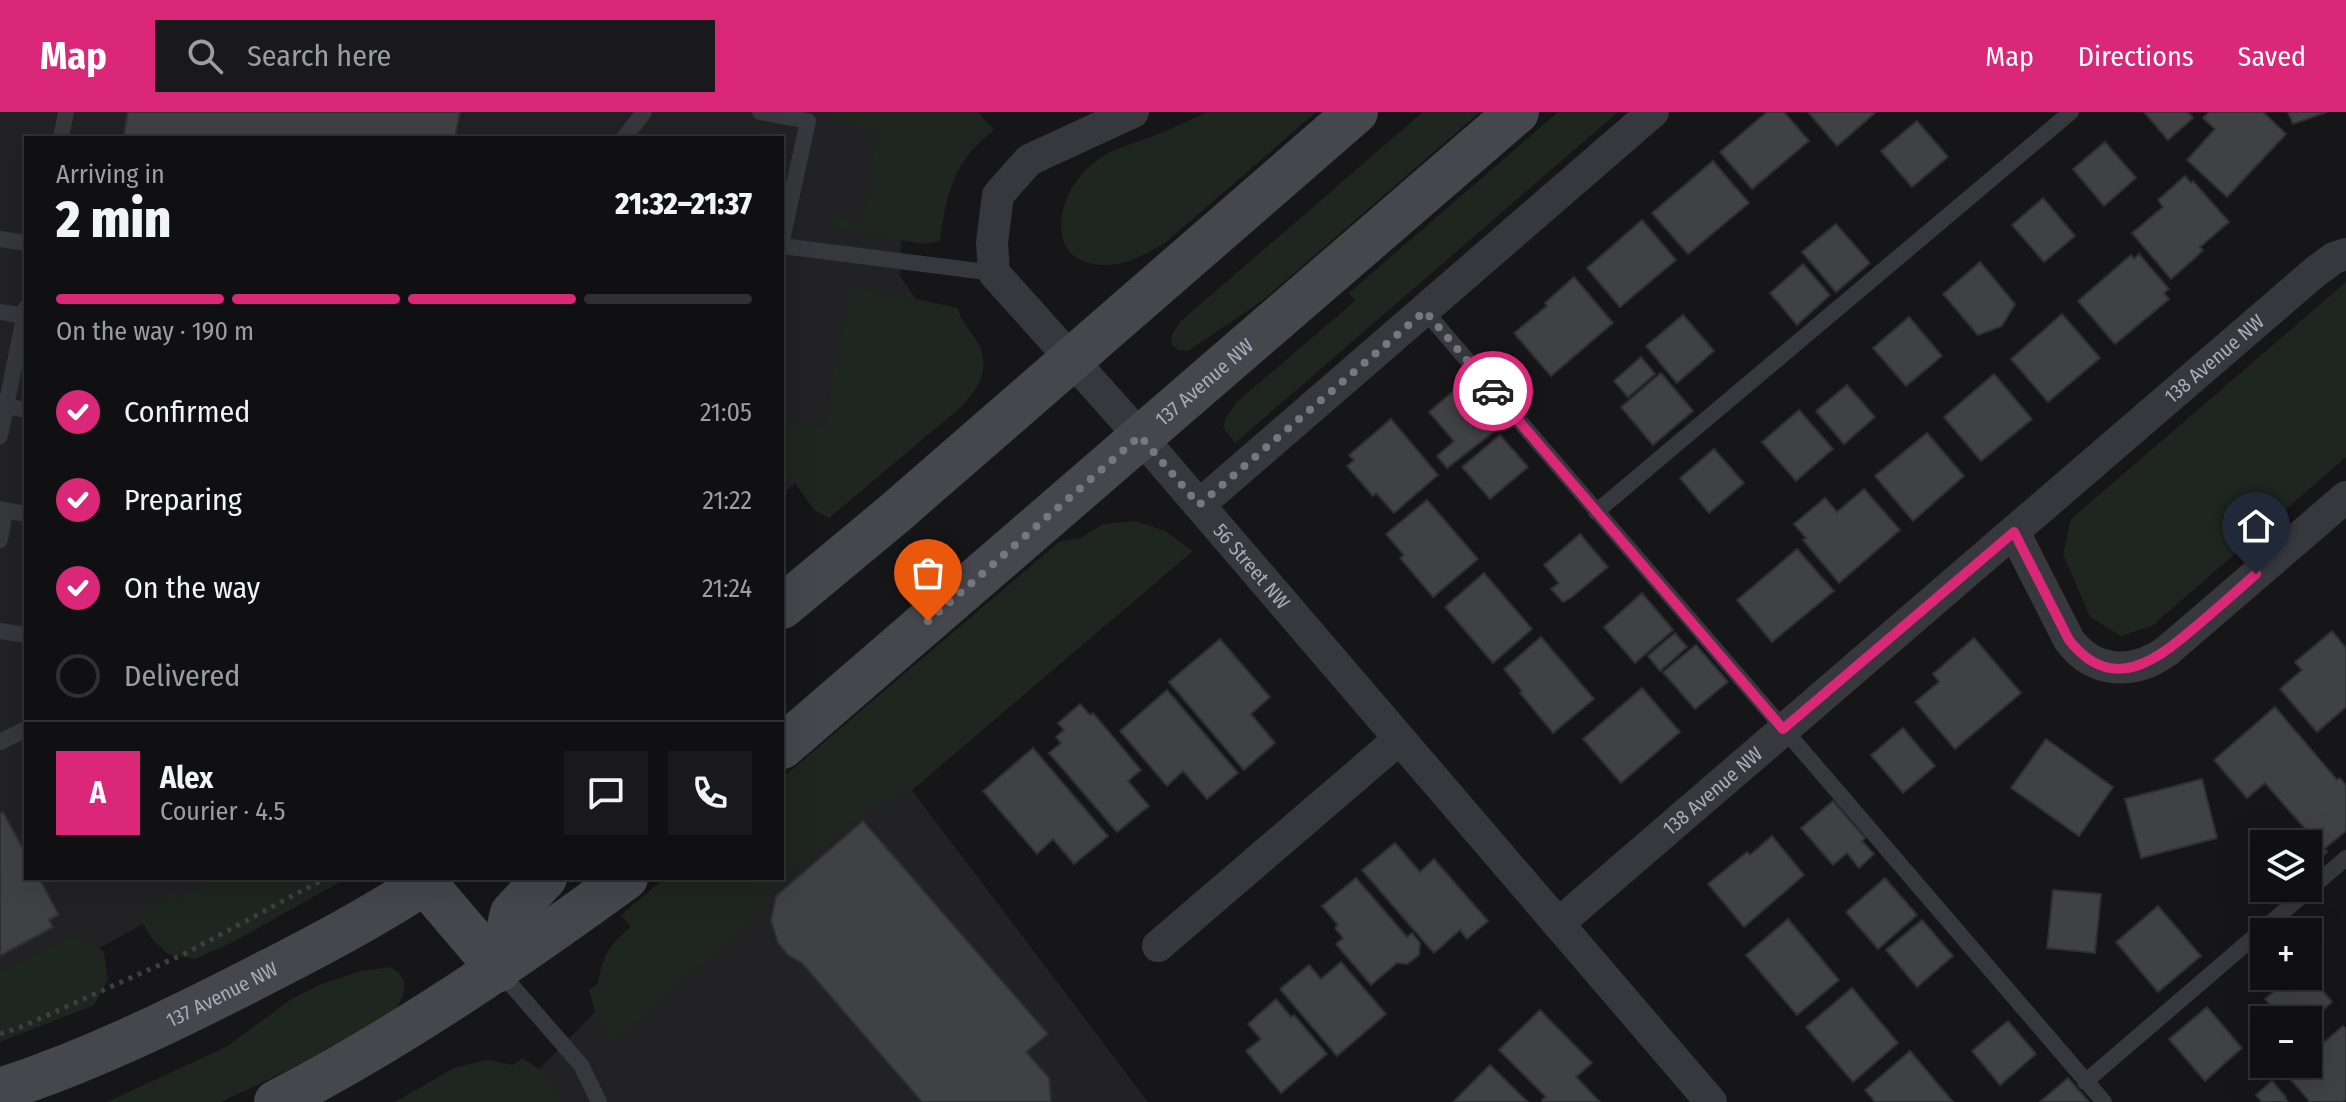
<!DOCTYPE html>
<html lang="en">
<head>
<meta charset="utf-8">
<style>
	body { margin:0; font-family:"Fira Sans Condensed",sans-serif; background:#19191b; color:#f1f3f6; height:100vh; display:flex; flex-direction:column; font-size:30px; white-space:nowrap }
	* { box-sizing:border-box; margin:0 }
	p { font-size:26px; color:#9c9d9f }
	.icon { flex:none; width:44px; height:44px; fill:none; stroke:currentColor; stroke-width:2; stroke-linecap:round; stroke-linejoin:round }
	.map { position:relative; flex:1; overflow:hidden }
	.side { position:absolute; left:24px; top:24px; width:760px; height:744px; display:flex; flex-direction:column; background:#101012; border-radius:0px; box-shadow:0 8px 32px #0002,0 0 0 2px #303032 }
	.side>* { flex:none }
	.controls { position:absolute; left:2250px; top:718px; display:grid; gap:16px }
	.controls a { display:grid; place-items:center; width:72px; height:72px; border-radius:0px; background:#101012; box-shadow:0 8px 32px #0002,0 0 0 2px #303032; font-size:40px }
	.pin { position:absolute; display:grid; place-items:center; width:68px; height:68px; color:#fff; margin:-82px -34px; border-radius:50% 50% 50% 0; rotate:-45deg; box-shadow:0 0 8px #0007 }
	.pin .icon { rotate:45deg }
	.courier { position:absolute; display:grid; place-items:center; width:80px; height:80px; margin:-40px; border:6px solid #db2777; border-radius:50%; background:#fff; color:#222; box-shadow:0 2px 10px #0007 }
	.headline em { font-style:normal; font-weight:800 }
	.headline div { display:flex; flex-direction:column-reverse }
	.headline { display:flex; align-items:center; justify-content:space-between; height:136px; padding:0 32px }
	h1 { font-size:52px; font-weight:800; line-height:60px }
	.bar { display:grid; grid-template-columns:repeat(4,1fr); gap:12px 8px; align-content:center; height:96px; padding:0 32px }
	.bar i { height:10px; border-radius:6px; background:#303032 }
	.bar .on { background:#db2777 }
	.bar p { grid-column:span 4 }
	.line { display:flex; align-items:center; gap:20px; padding:0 32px; border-top:2px solid #303032 }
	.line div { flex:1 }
	.round { display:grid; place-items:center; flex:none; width:84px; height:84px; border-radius:0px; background:#19191b }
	ol { padding:0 32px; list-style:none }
	li { display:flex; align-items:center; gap:24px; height:88px }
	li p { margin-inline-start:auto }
	li .icon { padding:8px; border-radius:50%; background:#db2777; color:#fff; stroke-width:4 }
	li:last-child { color:#9c9d9f }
	li i { width:44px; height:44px; border:4px solid #303032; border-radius:50% }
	header { display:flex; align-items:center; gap:48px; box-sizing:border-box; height:112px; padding:0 40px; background:#db2777; color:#fff }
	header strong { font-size:38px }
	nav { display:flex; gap:44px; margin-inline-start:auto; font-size:28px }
	.search { width:560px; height:72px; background:#19191b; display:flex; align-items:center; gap:20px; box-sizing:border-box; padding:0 28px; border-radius:0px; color:#9c9d9f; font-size:30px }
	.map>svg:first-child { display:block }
</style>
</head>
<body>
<header>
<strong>Map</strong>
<div class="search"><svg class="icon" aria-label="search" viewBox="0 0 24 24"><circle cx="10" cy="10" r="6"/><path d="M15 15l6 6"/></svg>Search here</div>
<nav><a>Map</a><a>Directions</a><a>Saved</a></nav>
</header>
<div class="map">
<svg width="2346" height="990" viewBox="0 0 2346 990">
	<rect width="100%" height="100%" fill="#161618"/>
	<path fill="#222225" d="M 0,0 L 978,0 L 902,97 L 900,164 L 954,242 L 782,382 L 782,26 L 26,26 L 26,766 L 226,766 L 53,862 L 0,876 Z
		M 892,652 L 1148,990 L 507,990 L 600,895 L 782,766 Z"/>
	<path fill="#1e261f" d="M 831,0 L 978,0 L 994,18 C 954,48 946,83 940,129 L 923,132 L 828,116 L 831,103 L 863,109 L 877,19 L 829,9 Z
		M 1207,0 L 1316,0 L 1166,130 C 1148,141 1126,154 1104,153 C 1045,152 1055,88 1086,58 C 1106,37 1131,33 1156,23 C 1173,16 1190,8 1207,0 Z
		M 1423,0 L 1480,0 L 1263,188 L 1188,239 L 1178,238 L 1172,233 L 1171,224 L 1181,209 Z
		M 1558,0 L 1618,0 L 1235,331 L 1223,316 L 1226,305 L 1237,290 L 1355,189 L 1349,181 Z
		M 2346,170 L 2346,345 L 2152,514 L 2121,524 L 2090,505 L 2063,442 L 2071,407 Z
		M 849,173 L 958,196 C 960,207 967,215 974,224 C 993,253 981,273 961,295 L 829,406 L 814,398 L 782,353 L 782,318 L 792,311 L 824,314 Z
		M 1136,409 L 1165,419 L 1193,439 L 912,678 L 863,702 L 769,782 L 762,801 L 613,932 L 597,908 L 589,878 L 598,872 C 603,843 608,834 631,815 L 621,803 L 665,766 L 782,766 L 782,666 L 1059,430 L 1080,426 L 1103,412 Z
		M 215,766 L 347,766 L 235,829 L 195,847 L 168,842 L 152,827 L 137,801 L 174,780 L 178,786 Z
		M 72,824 L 87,827 L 104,840 L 108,868 L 94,893 L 0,930 L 0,860 Z
		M 390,855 C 412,867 405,883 394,900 L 289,958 L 221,990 L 107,990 L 226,935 L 290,888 L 322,872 L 361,859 Z
		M 522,946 L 544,960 L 564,990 L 395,990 L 456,955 L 488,948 L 513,953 Z"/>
	<path fill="#404145" stroke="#303034" stroke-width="2" d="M 128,0 L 460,0 L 455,26 L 123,26 Z
		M 1767,0 L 1784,0 L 1809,29 L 1752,77 L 1720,40 Z
		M 1808,0 L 1876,0 L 1837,34 Z
		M 2144,0 L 2188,0 L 2193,6 L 2168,28 Z
		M 2209,0 L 2263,0 L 2286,22 L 2227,85 L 2187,48 L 2215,17 L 2203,6 Z
		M 2288,0 L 2327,0 L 2293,12 Z
		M 1917,9 L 1948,45 L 1912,75 L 1881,39 Z
		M 2105,30 L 2136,66 L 2104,94 L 2073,57 Z
		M 1713,49 L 1749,91 L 1688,142 L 1652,101 Z
		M 2185,64 L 2191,71 L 2193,69 L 2229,110 L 2200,135 L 2203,138 L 2195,146 L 2171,167 L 2132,121 L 2163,95 L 2158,88 Z
		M 2043,86 L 2075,124 L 2044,150 L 2012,113 Z
		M 1642,108 L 1676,148 L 1620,195 L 1587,156 Z
		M 1836,112 L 1870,151 L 1836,180 L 1802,140 Z
		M 2139,142 L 2169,177 L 2164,181 L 2169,187 L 2115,232 L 2078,189 L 2131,143 L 2134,147 Z
		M 1980,150 L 2015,192 L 2002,214 L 1978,223 L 1943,182 Z
		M 1803,152 L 1830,183 L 1797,213 L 1770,181 Z
		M 1574,165 L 1613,211 L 1551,264 L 1514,221 L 1547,194 L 1545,191 Z
		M 2062,202 L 2100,246 L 2048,290 L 2011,247 Z
		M 1683,203 L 1714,239 L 1677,271 L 1646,234 Z
		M 1909,205 L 1942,244 L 1906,274 L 1873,236 Z
		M 1641,245 L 1655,262 L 1628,285 L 1614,269 Z
		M 1661,261 L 1693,299 L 1653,333 L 1621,295 Z
		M 1994,262 L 2032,307 L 1981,349 L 1944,305 Z
		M 1464,270 L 1501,314 L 1447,356 L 1437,344 L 1454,329 L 1429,300 Z
		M 1847,273 L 1875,305 L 1844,332 L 1816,299 Z
		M 1799,298 L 1833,337 L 1796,369 L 1762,330 Z
		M 1391,307 L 1438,363 L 1394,401 L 1376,381 L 1373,384 L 1347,354 L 1354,348 L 1349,343 Z
		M 1927,321 L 1964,364 L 1913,409 L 1875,364 Z
		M 1500,323 L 1528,355 L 1490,387 L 1462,355 Z
		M 1714,337 L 1744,371 L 1709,401 L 1680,366 Z
		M 1864,377 L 1900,418 L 1839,471 L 1803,428 L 1806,426 L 1794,412 L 1825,386 L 1837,400 Z
		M 1427,388 L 1478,447 L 1433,485 L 1400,446 L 1404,443 L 1386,422 Z
		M 1580,422 L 1608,455 L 1572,485 L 1563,490 L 1551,477 L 1559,471 L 1544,453 Z
		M 1797,437 L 1834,479 L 1772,530 L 1737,488 Z
		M 1484,461 L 1532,517 L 1493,551 L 1445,495 Z
		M 1642,481 L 1673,518 L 1635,551 L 1604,515 Z
		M 2332,519 L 2346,536 L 2346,595 L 2317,620 L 2280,577 L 2302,558 L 2295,550 Z
		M 1675,521 L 1687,535 L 1660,559 L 1648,544 Z
		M 1541,525 L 1594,587 L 1553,621 L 1520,581 L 1522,579 L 1504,557 Z
		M 1974,526 L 2021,581 L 1955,637 L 1915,590 L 1939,570 L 1933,562 Z
		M 1220,527 L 1270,585 L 1251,602 L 1275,631 L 1244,658 L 1169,570 Z
		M 1696,533 L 1728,570 L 1695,597 L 1663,560 Z
		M 1642,576 L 1680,620 L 1621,671 L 1583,627 Z
		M 1167,578 L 1238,661 L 1207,687 L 1183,659 L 1167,674 L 1120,619 Z
		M 1080,592 L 1090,603 L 1093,601 L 1141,658 L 1128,669 L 1149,694 L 1117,720 L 1049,641 L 1061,631 L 1056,625 L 1064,618 L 1058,611 Z
		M 2275,595 L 2337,668 L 2340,666 L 2346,673 L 2346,719 L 2324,737 L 2327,740 L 2308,756 L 2308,732 L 2294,732 L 2308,720 L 2265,671 L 2247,686 L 2214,648 Z
		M 1903,616 L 1935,654 L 1903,681 L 1871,643 Z
		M 2046,627 L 2113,675 L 2079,724 L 2011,676 Z
		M 1033,636 L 1108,724 L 1074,752 L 1053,727 L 1037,742 L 983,679 Z
		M 2202,667 L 2217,726 L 2141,746 L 2125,687 Z
		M 1833,689 L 1865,726 L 1862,729 L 1874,742 L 1859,756 L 1847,741 L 1833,753 L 1801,716 Z
		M 3,700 L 26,742 L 26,766 L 39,766 L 59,803 L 49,808 L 53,815 L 0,844 L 0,702 Z
		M 863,709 L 1048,922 L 1026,940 L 1049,966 L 1051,990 L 922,990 L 802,851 L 788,843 L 778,831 L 771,808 L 776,784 Z
		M 1772,724 L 1804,763 L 1744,815 L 1708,772 L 1747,740 L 1750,743 Z
		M 1395,731 L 1420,760 L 1434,747 L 1488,809 L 1467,827 L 1460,818 L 1434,841 L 1362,758 Z
		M 1356,766 L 1407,825 L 1412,821 L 1420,831 L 1419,843 L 1407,852 L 1397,851 L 1371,873 L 1336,832 L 1343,826 L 1335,816 L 1338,813 L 1322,794 Z
		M 1885,766 L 1917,803 L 1878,837 L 1846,800 Z
		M 2053,778 L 2101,782 L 2095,841 L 2047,836 Z
		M 2158,794 L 2201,844 L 2158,880 L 2116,830 Z
		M 1788,807 L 1839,868 L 1797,903 L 1746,843 Z
		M 1922,808 L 1953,844 L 1917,875 L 1886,838 Z
		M 1341,850 L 1386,902 L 1337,944 L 1280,877 L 1309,853 L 1321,867 Z
		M 2308,861 L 2332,890 L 2308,911 L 2308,908 L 2283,908 L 2265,887 L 2292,864 L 2308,864 Z
		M 1852,876 L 1898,931 L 1853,970 L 1806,915 Z
		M 1276,887 L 1291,905 L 1294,903 L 1327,942 L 1281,981 L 1246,939 L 1261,927 L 1248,912 Z
		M 2207,895 L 2242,936 L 2205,969 L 2169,927 Z
		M 1540,898 L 1592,951 L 1576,965 L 1600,990 L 1543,990 L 1542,988 L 1546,985 L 1499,938 Z
		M 2008,909 L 2036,942 L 2000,973 L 1972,939 Z
		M 2343,914 L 2346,917 L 2346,987 L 2343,990 L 2310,990 L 2286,962 L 2299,952 L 2308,952 L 2308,944 Z
		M 1910,939 L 1953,990 L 1875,990 L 1865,978 Z
		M 1490,953 L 1528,990 L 1453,990 Z
		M 2068,966 L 2089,990 L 2040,990 Z
		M 2272,969 L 2286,985 L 2285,986 L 2288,990 L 2262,990 L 2256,983 Z"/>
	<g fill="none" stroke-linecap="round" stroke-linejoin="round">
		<path stroke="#3d3f44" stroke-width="5" stroke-dasharray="4 6" stroke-linecap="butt" d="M 0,922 L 21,915 L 186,841 L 326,766"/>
		<path stroke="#37383d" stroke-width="16" d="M 760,0 L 808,9 L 782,128
			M 61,26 L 66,0
			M 624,26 L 644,0
			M 0,127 L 26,131
			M 782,134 L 994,161
			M 1425,199 L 2104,990
			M 0,200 L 26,204
			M 6,294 L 26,298
			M 0,324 L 26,196
			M 0,397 L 26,402
			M 1596,400 L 2071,0
			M 0,428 L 5,398
			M 0,519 L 26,523
			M 0,630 L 26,617
			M 500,860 L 581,953 L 599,990
			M 2085,970 L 2346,746"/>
		<g stroke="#37383d" stroke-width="32">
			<path id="s1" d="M 1133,0 L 1029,48 L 998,83 L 992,131 L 994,161 L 1140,324 L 1711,990"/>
			<path d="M 1199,393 L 1653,0"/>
			<path d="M 2014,420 L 2069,528 C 2094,562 2134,563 2167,539 L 2346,385"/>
			<path id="s2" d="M 1558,812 L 2315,160 L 2334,146 L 2346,142"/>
			<path d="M 1158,834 L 1398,628"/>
		</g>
		<g stroke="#45474d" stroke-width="44">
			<path d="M 782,495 L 895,401 L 1356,0"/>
			<path id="s3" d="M 782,635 L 1517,0"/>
			<path d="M 425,771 L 499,858"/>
			<path d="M 499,858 L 512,801 L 545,766"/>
			<path id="s4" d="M 0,978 C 89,949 173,908 257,865 C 316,835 377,803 432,766"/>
			<path d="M 276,990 C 400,926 513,848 626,766"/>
		</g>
	</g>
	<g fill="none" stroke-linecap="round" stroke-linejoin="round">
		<path stroke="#757880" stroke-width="8" stroke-dasharray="0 14.4" d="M 928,509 L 1140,324 L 1199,393 L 1425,199 L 1493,279"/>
		<path stroke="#db2777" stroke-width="10" d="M 1493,279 L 1783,617 L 2014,420 L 2069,528 C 2114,585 2159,546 2200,511 C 2219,495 2238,478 2256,462"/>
	</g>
	<g text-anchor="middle" stroke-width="8" stroke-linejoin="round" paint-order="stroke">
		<g font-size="20" fill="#a8adb8" stroke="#111113">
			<text dy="7" stroke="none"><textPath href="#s2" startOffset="866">138 Avenue NW</textPath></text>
			<text dy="7" stroke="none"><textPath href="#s3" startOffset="558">137 Avenue NW</textPath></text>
			<text dy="7" stroke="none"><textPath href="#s1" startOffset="630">56 Street NW</textPath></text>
			<text dy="7" stroke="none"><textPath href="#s2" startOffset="204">138 Avenue NW</textPath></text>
			<text dy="7" stroke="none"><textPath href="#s4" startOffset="242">137 Avenue NW</textPath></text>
		</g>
	</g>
</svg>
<div class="controls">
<a><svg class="icon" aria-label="layers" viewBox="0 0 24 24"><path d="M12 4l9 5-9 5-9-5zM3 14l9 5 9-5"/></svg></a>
<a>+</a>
<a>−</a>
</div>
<div class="pin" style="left:928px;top:509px;background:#ea580c"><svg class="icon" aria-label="bag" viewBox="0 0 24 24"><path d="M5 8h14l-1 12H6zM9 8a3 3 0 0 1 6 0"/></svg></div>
<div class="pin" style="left:2256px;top:462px;background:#1f2937"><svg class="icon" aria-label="home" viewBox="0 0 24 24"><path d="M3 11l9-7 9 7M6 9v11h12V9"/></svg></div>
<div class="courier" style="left:1493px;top:279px"><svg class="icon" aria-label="car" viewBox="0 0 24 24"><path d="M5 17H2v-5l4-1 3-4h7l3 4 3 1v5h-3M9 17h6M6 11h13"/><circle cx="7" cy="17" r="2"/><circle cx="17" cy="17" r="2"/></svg></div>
<section class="side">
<div class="headline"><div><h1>2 min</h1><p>Arriving in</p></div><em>21:32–21:37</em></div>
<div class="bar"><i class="on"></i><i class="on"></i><i class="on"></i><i></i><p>On the way · 190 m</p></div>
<ol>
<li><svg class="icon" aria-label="check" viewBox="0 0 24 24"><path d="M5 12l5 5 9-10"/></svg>Confirmed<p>21:05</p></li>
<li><svg class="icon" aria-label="check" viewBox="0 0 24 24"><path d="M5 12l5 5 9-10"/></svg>Preparing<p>21:22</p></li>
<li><svg class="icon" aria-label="check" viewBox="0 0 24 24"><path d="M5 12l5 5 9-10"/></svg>On the way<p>21:24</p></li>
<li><i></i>Delivered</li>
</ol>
<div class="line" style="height:144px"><b class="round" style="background:#db2777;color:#fff">A</b><div><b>Alex</b><p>Courier · 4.5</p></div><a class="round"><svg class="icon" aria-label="chat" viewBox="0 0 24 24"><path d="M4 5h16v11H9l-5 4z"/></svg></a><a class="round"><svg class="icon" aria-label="phone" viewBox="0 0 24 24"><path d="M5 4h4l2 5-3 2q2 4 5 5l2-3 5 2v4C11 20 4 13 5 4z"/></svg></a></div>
</section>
</div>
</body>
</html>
